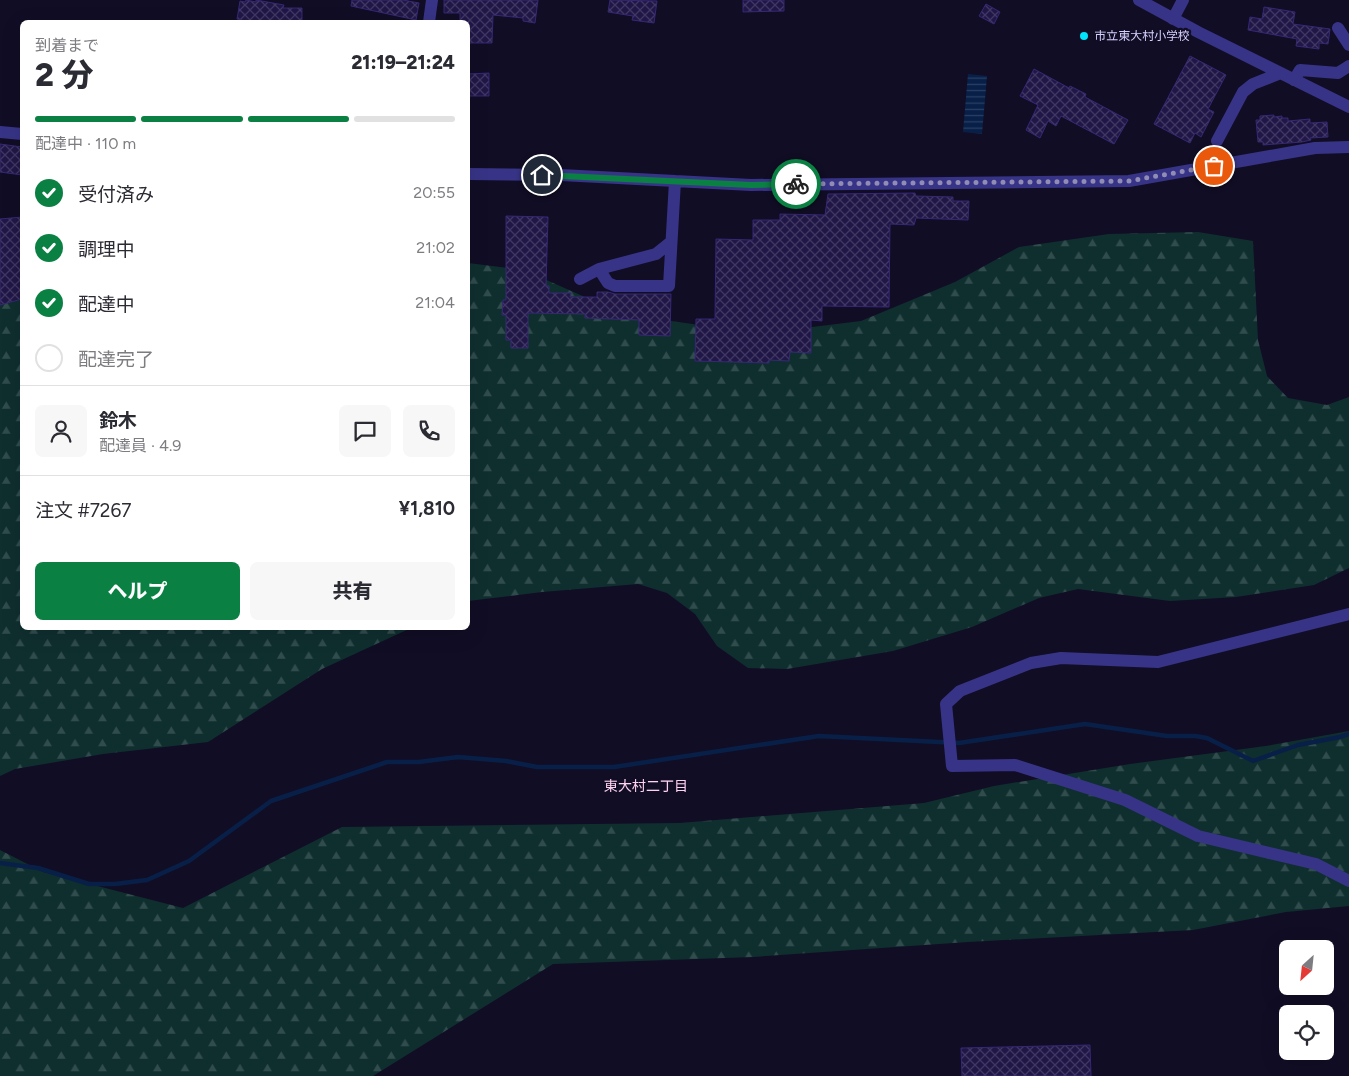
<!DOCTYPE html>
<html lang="ja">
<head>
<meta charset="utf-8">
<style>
	body { margin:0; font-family:Figtree,"Noto Sans JP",sans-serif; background:#f7f7f7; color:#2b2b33; height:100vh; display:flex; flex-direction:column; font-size:19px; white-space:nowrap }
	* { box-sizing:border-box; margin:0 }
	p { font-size:16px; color:#7c7c81 }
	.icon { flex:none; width:28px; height:28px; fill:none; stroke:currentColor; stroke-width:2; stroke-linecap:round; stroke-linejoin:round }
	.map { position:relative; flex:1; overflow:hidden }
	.sheet { position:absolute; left:20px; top:20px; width:450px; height:610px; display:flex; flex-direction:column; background:#fff; border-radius:8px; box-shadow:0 5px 20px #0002 }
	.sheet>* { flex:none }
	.needle { width:32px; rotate:207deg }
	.tools { position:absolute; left:1279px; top:940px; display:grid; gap:10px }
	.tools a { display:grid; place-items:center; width:55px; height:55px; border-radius:8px; background:#fff; box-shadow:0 5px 20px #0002; font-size:25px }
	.pin { position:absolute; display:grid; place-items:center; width:42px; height:42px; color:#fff; margin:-21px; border:2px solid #fff; border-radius:50%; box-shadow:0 1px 5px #0007 }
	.courier { position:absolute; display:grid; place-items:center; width:50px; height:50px; margin:-25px; border:4px solid #0b8043; border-radius:50%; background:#fff; color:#222; box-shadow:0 1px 6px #0007 }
	.overview em { font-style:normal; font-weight:800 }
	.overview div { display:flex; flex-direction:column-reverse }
	.overview { display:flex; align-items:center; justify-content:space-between; height:85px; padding:0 15px }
	h1 { font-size:32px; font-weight:800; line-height:38px }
	.bar { display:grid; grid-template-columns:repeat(4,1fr); gap:8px 5px; align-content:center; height:60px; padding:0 15px }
	.bar i { height:6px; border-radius:4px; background:#e1e1e2 }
	.bar .selected { background:#0b8043 }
	.bar p { grid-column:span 4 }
	.line { display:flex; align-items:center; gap:12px; padding:0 15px; border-top:1px solid #e1e1e2 }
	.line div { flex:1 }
	.round { display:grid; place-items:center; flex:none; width:52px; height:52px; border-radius:8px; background:#f7f7f7 }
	ol { padding:0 15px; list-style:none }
	li { display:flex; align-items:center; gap:15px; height:55px }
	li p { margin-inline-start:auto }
	li .icon { padding:5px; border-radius:50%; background:#0b8043; color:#fff; stroke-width:4 }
	li:last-child { color:#7c7c81 }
	li i { width:28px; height:28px; border:2px solid #e1e1e2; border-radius:50% }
	.cta { display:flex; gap:10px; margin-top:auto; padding:10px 15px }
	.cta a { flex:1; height:58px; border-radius:8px; background:#0b8043; color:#fff; font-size:20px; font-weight:800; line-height:58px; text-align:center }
	.cta a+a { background:#f7f7f7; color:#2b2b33 }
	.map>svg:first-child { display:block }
</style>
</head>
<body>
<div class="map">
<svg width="1349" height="1076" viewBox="0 0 1349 1076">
	<defs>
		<pattern id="forest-firs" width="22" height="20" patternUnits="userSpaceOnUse" patternTransform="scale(1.25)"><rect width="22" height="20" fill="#0f2f2e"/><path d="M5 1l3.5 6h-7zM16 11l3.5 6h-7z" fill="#314c4d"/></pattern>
		<pattern id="water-rules" width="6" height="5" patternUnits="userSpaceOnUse" patternTransform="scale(1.25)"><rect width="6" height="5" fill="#082048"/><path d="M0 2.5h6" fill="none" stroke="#2b3f63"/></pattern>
		<pattern id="building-cross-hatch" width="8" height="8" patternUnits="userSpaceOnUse" patternTransform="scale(1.25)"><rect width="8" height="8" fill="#211747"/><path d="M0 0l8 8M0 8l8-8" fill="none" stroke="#403863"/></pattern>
	</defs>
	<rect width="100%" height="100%" fill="#110d25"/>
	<path fill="url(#forest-firs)" d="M 1198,232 L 1253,241 L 1258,340 L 1267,376 L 1288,398 L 1327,405 L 1349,397 L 1349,568 L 1314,585 L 1236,597 L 1170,601 L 1078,589 L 1039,598 L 972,627 L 893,651 L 787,669 L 748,668 L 717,646 L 695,614 L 667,593 L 638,584 L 542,592 L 468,601 L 468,263 L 524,270 L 623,314 L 713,327 L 804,328 L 861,321 L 955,282 L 1019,247 L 1109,234 Z
		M 22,274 L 22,628 L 411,628 L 322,669 L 208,742 L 103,754 L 15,769 L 0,776 L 0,277 Z
		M 1349,731 L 1349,906 L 1286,912 L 1193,930 L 968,942 L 753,957 L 553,964 L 373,1076 L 0,1076 L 0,850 L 43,872 L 183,908 L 342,827 L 680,823 L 924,803 L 994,786 L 1130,764 L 1266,746 Z"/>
	<path fill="url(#water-rules)" d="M 968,74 L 987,76 L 982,134 L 963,132 Z"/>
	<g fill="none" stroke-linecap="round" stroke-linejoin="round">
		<path stroke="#082048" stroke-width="4.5" d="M 0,863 L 38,868 L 89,884 L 115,884 L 147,880 L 189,861 L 271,801 L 387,762 L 419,762 L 458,757 L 506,761 L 537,767 L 614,767 L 819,736 L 959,743 L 1085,724 L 1167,736 L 1195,736 L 1207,738 L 1253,761 L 1298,745 L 1340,737 L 1349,734"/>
	</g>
	<path fill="url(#building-cross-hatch)" stroke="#362875" d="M 246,0 L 256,2 L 256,0 L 284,5 L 283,8 L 302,8 L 302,22 L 242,22 L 242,20 L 237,19 L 240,1 L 245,2 Z
		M 352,0 L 403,0 L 419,3 L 416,20 L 351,6 Z
		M 444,0 L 538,0 L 535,23 L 523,21 L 523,18 L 493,15 L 492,43 L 468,43 L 468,22 L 460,22 L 460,13 L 444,13 Z
		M 610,0 L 657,1 L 654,23 L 632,20 L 633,16 L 608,12 Z
		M 743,0 L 784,0 L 784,11 L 743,12 Z
		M 986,4 L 1000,12 L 994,24 L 979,16 Z
		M 1264,7 L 1295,12 L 1293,24 L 1330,29 L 1328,44 L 1319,43 L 1319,49 L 1296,46 L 1297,39 L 1248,30 L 1250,17 L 1262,19 Z
		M 1190,56 L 1226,75 L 1208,109 L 1214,112 L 1201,137 L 1195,133 L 1190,143 L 1154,124 Z
		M 1034,69 L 1069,88 L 1070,86 L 1086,94 L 1085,97 L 1128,120 L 1114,144 L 1061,116 L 1056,126 L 1048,121 L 1040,138 L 1026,130 L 1038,105 L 1020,96 Z
		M 489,73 L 489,96 L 468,96 L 468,74 Z
		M 1274,115 L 1274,117 L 1282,116 L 1282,118 L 1288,118 L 1288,121 L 1310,119 L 1310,123 L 1327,122 L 1328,137 L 1310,138 L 1311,140 L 1302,142 L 1263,145 L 1263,142 L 1258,142 L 1256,120 L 1260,120 L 1260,116 Z
		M 0,144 L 22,147 L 22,175 L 0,172 Z
		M 915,193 L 916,196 L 953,197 L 953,201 L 969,201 L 968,220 L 916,218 L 914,225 L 890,224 L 889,307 L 822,306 L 822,321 L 811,320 L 811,353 L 790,352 L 789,361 L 769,360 L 769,363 L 695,361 L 696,319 L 715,319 L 716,239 L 753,240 L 753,220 L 780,220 L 780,214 L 825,215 L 828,194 Z
		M 506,216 L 548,217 L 546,286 L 549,286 L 549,293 L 571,293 L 570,297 L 597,297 L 597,292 L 608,292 L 615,294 L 671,294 L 670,336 L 639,335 L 639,320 L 585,318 L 585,314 L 528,313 L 528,348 L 511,348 L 511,340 L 506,340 L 506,315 L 502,315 L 503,300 L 506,300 Z
		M 22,217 L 22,299 L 0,305 L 0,219 Z
		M 1090,1045 L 1091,1076 L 962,1076 L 961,1048 Z"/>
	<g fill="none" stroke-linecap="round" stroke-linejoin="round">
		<path stroke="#373487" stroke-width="12" d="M 1139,0 L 1198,32 L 1349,107
			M 1173,19 L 1183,0
			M 429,22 L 432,0
			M 1338,28 L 1349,45
			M 1294,80 L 1300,70 L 1338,73 L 1349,66
			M 0,132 L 22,134
			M 1217,141 L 1243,92 L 1253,84 L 1281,73
			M 468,174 L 561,175 L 751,185 L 1129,181 L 1315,148 L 1349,147
			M 671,242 L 656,254 L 599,269 L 608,283 L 615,286 L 669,286 L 675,181
			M 580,279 L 599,269
			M 1349,614 L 1158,662 L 1061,658 L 1031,663 L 960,691 L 946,704 L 952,766 L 1015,765 L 1125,800 L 1198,836 L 1316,864 L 1349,881"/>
	</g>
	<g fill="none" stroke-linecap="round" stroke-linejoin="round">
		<path stroke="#908cb3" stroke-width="5" stroke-dasharray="0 9" d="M 796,184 L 1129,181 L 1214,166"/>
		<path stroke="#0b8043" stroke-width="6" d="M 542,175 L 751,185 L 796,184"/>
	</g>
	<circle fill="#00e5fc" stroke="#110d25" stroke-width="2" cx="1084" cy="36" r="5"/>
	<g text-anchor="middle" stroke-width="4.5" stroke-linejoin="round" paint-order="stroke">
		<g font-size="12" fill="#d5d1ff" stroke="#110d25" text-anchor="start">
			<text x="1094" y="40">市立東大村小学校</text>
		</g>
		<g font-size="14" fill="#ffd3ef" stroke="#110d25">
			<text x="646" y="791">東大村二丁目</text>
		</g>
	</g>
</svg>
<div class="tools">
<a><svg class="needle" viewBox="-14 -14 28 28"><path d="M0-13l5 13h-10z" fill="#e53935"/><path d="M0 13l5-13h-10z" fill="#7c7c81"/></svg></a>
<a><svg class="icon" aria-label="locate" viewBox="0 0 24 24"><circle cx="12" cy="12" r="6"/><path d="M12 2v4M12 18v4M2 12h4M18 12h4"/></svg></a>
</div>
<div class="pin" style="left:1214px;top:166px;background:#ea580c"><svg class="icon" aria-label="bag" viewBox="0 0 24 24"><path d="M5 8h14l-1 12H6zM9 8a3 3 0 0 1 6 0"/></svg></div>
<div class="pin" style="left:542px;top:175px;background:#1f2937"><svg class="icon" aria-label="home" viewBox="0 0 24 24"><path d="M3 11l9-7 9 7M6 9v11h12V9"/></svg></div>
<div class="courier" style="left:796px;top:184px"><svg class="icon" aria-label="bike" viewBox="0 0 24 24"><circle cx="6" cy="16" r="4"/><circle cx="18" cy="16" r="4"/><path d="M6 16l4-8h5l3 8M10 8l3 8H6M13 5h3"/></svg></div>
<section class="sheet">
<div class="overview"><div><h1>2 分</h1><p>到着まで</p></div><em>21:19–21:24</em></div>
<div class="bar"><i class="selected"></i><i class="selected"></i><i class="selected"></i><i></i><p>配達中 · 110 m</p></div>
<ol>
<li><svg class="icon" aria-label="check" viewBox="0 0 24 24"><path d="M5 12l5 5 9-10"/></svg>受付済み<p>20:55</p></li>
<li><svg class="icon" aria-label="check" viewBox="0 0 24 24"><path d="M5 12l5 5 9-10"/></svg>調理中<p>21:02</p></li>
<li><svg class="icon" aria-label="check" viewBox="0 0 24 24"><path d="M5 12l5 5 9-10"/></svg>配達中<p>21:04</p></li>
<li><i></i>配達完了</li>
</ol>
<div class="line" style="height:90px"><a class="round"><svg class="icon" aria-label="person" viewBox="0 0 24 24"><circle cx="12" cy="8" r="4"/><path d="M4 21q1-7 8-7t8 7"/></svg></a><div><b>鈴木</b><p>配達員 · 4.9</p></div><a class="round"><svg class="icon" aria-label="chat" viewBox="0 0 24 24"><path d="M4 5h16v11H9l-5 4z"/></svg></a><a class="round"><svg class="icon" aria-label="phone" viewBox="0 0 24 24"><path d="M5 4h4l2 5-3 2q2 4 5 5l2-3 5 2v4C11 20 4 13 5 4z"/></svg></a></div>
<div class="line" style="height:65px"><div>注文 #7267</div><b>¥1,810</b></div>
<div class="cta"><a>ヘルプ</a><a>共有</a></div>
</section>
</div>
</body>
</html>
